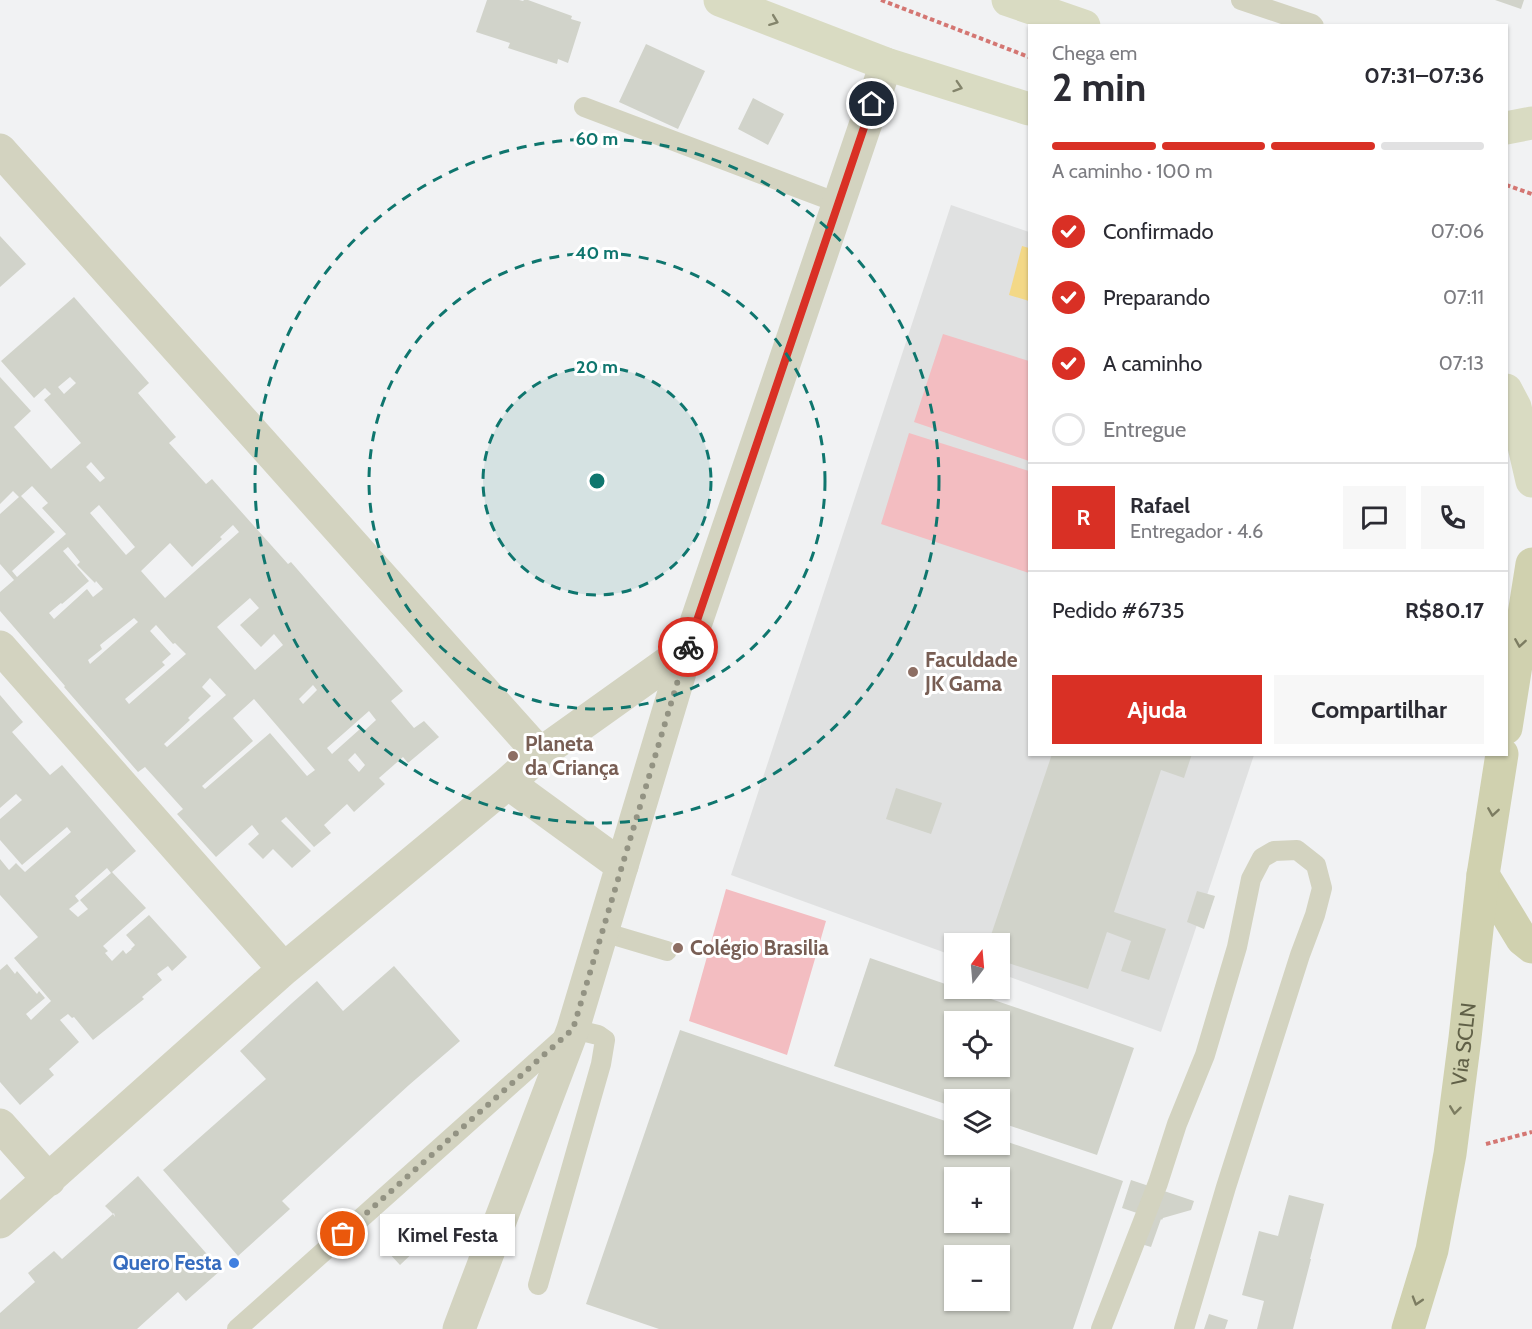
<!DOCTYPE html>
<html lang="pt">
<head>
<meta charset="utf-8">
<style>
	body { margin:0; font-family:Cabin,sans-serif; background:#f7f7f7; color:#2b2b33; height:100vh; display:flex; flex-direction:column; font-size:22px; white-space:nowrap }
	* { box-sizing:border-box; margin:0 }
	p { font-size:20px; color:#7c7c81 }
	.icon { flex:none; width:33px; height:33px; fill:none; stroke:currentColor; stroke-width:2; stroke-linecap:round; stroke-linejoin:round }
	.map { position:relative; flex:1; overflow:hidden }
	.sheet { position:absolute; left:1028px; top:24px; width:480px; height:732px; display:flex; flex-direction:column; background:#fff; border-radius:0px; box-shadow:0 2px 4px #0004 }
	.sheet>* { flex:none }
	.needle { width:39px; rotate:16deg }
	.controls { position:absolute; left:944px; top:933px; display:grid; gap:12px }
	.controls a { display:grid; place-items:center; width:66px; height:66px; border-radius:0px; background:#fff; box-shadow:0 2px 4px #0004; font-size:30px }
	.pin { position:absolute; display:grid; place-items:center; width:51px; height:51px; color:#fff; margin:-26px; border:3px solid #fff; border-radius:50%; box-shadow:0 2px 6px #0007 }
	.courier { position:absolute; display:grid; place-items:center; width:60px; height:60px; margin:-30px; border:4px solid #d93025; border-radius:50%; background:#fff; color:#222; box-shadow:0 2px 8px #0007 }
	.bubble { position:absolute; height:42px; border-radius:0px; background:#fff; box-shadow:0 2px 4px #0004; font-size:20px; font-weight:800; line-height:42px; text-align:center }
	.overview em { font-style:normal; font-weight:800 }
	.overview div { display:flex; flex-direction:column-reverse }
	.overview { display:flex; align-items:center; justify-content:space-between; height:102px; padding:0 24px }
	h1 { font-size:39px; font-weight:800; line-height:45px }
	.bar { display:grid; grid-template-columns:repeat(4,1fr); gap:9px 6px; align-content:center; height:72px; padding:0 24px }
	.bar i { height:8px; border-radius:4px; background:#e1e1e2 }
	.bar .on { background:#d93025 }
	.bar p { grid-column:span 4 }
	.line { display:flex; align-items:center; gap:15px; padding:0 24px; border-top:2px solid #e1e1e2 }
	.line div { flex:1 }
	.round { display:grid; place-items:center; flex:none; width:63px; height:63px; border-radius:0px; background:#f7f7f7 }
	ol { padding:0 24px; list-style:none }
	li { display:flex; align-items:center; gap:18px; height:66px }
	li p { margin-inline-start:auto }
	li .icon { padding:6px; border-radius:50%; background:#d93025; color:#fff; stroke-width:4 }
	li:last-child { color:#7c7c81 }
	li i { width:33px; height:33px; border:3px solid #e1e1e2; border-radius:50% }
	.primary-button { display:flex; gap:12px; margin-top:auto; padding:12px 24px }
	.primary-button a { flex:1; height:69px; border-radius:0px; background:#d93025; color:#fff; font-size:24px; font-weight:800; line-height:69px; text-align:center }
	.primary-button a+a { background:#f7f7f7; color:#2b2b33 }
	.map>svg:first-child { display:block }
</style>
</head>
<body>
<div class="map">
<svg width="1532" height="1329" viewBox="0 0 1532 1329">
	<rect width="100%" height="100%" fill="#f1f2f3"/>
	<path fill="#e0e1e1" d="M 951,205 L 1029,232 L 1029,754 L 1254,755 L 1161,1032 L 999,973 L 999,944 L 954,944 L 954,956 L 731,875 Z"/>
	<path fill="#f3bdc1" d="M 943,334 L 1029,361 L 1029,461 L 914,422 Z
		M 909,433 L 1029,471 L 1029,573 L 881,524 Z
		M 726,889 L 826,921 L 787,1055 L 689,1021 Z"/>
	<path fill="#f3d887" d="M 1022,246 L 1029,248 L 1029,301 L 1009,295 Z"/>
	<path fill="#d1d3ca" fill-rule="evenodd" d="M 487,0 L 519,0 L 523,1 L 524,0 L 528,0 L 572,16 L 571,19 L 581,22 L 568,63 L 558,59 L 557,64 L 508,48 L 510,43 L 476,32 Z
		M 1495,0 L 1524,0 L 1521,9 Z
		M 646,44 L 705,71 L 678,129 L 619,102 Z
		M 753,98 L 784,114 L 768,145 L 738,129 Z
		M 0,236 L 26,264 L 0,287 Z
		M 74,297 L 149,383 L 138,393 L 176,437 L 169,443 L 206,484 L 212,479 L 288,564 L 291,562 L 403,691 L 391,701 L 414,728 L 424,721 L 439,737 L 408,763 L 403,757 L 379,778 L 385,784 L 354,812 L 347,804 L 324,825 L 331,833 L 314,847 L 286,817 L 281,821 L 311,851 L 292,868 L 273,849 L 263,859 L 248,844 L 259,834 L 252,825 L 216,857 L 177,814 L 183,809 L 145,767 L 138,772 L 64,687 L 65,686 L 0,611 L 0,592 L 14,580 L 0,564 L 0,514 L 19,497 L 13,491 L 0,504 L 0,377 L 31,411 L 14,427 L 51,469 L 81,443 L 44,400 L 51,394 L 45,388 L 34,398 L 1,361 ZM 70,377 L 76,383 L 64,394 L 58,387 ZM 91,462 L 105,478 L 100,482 L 86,467 ZM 32,486 L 48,503 L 42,508 L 66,534 L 17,577 L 12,571 L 55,532 L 21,496 ZM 99,505 L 135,547 L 126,555 L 90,513 ZM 233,525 L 239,532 L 165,598 L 141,571 L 170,543 L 192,567 L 222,539 L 220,537 ZM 68,547 L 80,562 L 77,565 L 95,583 L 96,581 L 103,589 L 93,597 L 87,589 L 54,619 L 49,613 L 61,603 L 62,604 L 89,581 L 63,551 ZM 250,598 L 259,608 L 240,625 L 261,647 L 274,634 L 283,645 L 255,670 L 217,627 ZM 134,618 L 138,622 L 90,664 L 88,660 L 102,649 L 100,645 ZM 156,625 L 173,644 L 175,643 L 186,654 L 129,704 L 125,699 L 165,665 L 162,662 L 171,654 L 150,631 ZM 210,678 L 226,695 L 167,747 L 164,744 L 190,720 L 188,718 L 211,696 L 202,687 ZM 313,685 L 317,690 L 303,704 L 299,699 ZM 254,699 L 315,770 L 307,776 L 270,733 L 205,789 L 202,786 L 253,741 L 233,718 ZM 369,711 L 376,720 L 363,732 L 360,729 L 332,754 L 327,748 ZM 355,753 L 365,765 L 359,772 L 348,760 Z
		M 0,695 L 23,722 L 12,732 L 50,775 L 62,765 L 136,851 L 112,872 L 146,908 L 103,946 L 108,951 L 105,953 L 112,961 L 123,950 L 126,954 L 132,949 L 131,949 L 135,945 L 126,935 L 149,915 L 187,957 L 172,971 L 168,966 L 157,974 L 162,980 L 142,997 L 144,999 L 93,1040 L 74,1017 L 72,1018 L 68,1014 L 60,1020 L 79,1042 L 49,1069 L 54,1075 L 20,1105 L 0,1082 L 0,970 L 7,964 L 15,974 L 17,971 L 37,994 L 39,991 L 45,998 L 26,1014 L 31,1020 L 51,1001 L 14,958 L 38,937 L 0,895 L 0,859 L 9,870 L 16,863 L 25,872 L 71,832 L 67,827 L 22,865 L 0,840 L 0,819 L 22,800 L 16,794 L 0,808 ZM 107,868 L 111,873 L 80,900 L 88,909 L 78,917 L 69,909 L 79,901 L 75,896 Z
		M 1052,754 L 1192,754 L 1184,778 L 1161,770 L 1114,912 L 1166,929 L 1149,980 L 1121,971 L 1131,941 L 1107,932 L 1088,989 L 999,960 L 999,944 L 988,944 Z
		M 896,788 L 942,803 L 931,834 L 886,819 Z
		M 1197,891 L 1215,896 L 1204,929 L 1187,922 Z
		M 870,958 L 954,987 L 954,988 L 959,988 L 1134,1048 L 1097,1155 L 999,1122 L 999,1100 L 954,1100 L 954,1107 L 834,1066 ZM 954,1022 L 999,1022 L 999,1066 L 954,1066 Z
		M 394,966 L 460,1041 L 409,1085 L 282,1201 L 290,1209 L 238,1256 L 163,1170 L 266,1079 L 240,1051 L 292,1003 L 317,981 L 343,1011 Z
		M 680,1030 L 954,1124 L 954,1144 L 999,1144 L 999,1139 L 1123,1181 L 1073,1329 L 659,1329 L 586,1304 ZM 954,1178 L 999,1178 L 999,1222 L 954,1222 ZM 954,1256 L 999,1256 L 999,1300 L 954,1300 Z
		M 138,1176 L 221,1270 L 186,1301 L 178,1292 L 137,1329 L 0,1329 L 0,1313 L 35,1282 L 28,1273 L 54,1251 L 62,1259 L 87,1237 L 113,1214 L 115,1217 L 114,1213 L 113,1214 L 105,1206 Z
		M 1131,1180 L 1194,1201 L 1191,1210 L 1163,1218 L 1162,1220 L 1161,1219 L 1151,1247 L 1128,1240 L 1137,1213 L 1122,1208 Z
		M 1289,1195 L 1324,1204 L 1310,1259 L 1311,1259 L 1293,1329 L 1257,1329 L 1264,1301 L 1242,1295 L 1259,1231 L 1278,1236 Z
		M 407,1232 L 420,1246 L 400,1265 L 387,1251 L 395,1243 L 391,1239 L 397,1234 L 402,1238 Z
		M 1209,1314 L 1228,1320 L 1225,1329 L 1204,1329 Z"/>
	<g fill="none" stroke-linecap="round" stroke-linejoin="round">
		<path stroke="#d47672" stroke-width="4" stroke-dasharray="4.5 3" stroke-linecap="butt" d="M 881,0 L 1029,57
			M 1506,185 L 1532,194
			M 1486,1144 L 1532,1132"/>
		<path stroke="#d3d3c0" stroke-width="20" d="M 1241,0 L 1312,24 L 1314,26
			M 584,107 L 838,203
			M 603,932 L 667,951
			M 237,1329 L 573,1029 L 598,1035 L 605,1040 L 601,1064 L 538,1285
			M 1101,1329 L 1158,1183 L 1177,1124 L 1205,1055 L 1237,947 L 1251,879 L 1262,858 L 1274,851 L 1297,850 L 1316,865 L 1322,888 L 1315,915 L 1300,955 L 1226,1187 L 1184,1329"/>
		<path stroke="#d3d3c0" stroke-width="33" d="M 0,150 L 540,754
			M 0,647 L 284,969
			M 508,783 L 622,866
			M 0,1125 L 49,1180
			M 0,1222 L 284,969 L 508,783 L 540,754 L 687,649"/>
		<path stroke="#d3d3c0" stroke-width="33" d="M 459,1329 L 573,1029 L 687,649 L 886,64"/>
		<path stroke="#d9dbc2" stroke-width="33" d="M 720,0 L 886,64 L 1029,109
			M 1008,0 L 1084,26
			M 1506,128 L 1532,123
			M 1506,390 L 1515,407 L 1532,481"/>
		<g stroke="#d0d1af" stroke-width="33">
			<path d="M 1506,728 L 1532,564"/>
			<path d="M 1483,875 L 1522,939 L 1532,947"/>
			<path id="s1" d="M 1408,1329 L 1432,1250 L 1450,1154 L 1465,1038 L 1483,875 L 1502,754"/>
		</g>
	</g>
	<defs><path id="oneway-chevron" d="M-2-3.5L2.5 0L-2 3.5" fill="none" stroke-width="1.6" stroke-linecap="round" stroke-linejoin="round" transform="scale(1.5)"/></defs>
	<g stroke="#84856c">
		<use href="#oneway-chevron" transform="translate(774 21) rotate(21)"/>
		<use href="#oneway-chevron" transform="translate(958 87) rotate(18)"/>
	</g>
	<g stroke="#7c7c61">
		<use href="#oneway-chevron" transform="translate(1520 643) rotate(99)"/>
		<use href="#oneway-chevron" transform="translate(1493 812) rotate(99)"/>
		<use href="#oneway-chevron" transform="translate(1455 1110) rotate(97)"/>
		<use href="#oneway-chevron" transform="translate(1417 1301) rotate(107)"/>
	</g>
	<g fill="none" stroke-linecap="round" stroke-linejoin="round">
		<path stroke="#939383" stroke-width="6" stroke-dasharray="0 10.8" d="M 343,1234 L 573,1029 L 688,647"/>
		<path stroke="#d93025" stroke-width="8" d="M 688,647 L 872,104"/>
	</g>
	<circle cx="597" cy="481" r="114" fill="#0f766e" fill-opacity=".12"/>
	<g fill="none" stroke="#0f766e" stroke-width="3" stroke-dasharray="10 8">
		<circle cx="597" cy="481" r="114"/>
		<circle cx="597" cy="481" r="228"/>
		<circle cx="597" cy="481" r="342"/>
	</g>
	<g fill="#8d6e63" stroke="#fff" stroke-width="2">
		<circle cx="913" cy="672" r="6"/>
		<circle cx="513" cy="756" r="6"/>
		<circle cx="678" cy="948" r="6"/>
	</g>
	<circle fill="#3f7fe0" stroke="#fff" stroke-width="2" cx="234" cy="1263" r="6"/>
	<g text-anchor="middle" stroke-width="6" stroke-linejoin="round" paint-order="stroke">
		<g font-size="21" font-weight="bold" fill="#785e54" stroke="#fff" text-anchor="start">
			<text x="925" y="667">Faculdade<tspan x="925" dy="24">JK Gama</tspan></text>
			<text x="525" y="751">Planeta<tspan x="525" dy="24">da Criança</tspan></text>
			<text x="690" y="955">Colégio Brasilia</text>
		</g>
		<g font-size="21" fill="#606047" stroke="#fff">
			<text dy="7" stroke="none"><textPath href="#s1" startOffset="291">Via SCLN</textPath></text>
		</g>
		<g font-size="21" font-weight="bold" fill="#366cbe" stroke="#fff" text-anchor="end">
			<text x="222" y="1270">Quero Festa</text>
		</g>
	</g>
	<circle cx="597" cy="481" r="9" fill="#0f766e" stroke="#fff" stroke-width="3"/>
	<g font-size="18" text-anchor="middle" font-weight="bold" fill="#0f766e" stroke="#fff" stroke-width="6" stroke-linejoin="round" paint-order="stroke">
		<text x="597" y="145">60 m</text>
		<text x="597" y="259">40 m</text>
		<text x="597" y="373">20 m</text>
	</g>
</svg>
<div class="controls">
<a><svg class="needle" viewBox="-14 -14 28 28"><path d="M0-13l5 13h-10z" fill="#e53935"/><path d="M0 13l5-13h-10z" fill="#7c7c81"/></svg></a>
<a><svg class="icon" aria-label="locate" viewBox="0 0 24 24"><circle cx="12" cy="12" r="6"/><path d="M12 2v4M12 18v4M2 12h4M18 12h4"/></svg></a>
<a><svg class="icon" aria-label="layers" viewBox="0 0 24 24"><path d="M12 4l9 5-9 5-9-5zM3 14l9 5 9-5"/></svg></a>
<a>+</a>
<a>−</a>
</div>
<div class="pin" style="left:343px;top:1234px;background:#ea580c"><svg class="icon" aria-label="bag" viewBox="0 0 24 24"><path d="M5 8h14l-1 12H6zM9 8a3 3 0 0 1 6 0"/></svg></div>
<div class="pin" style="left:872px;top:104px;background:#1f2937"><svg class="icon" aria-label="home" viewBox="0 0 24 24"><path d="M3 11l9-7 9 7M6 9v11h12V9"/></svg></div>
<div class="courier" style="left:688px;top:647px"><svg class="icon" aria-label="bike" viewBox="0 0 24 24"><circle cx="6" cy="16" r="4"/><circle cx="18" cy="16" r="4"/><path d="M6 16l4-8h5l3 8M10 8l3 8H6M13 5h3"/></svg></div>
<div class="bubble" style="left:380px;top:1214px;width:135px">Kimel Festa</div>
<section class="sheet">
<div class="overview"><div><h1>2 min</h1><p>Chega em</p></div><em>07:31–07:36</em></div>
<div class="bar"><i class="on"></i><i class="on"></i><i class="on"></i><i></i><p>A caminho · 100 m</p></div>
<ol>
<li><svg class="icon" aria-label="check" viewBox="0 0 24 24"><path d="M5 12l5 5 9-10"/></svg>Confirmado<p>07:06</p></li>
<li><svg class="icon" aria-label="check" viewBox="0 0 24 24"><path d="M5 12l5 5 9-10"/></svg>Preparando<p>07:11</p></li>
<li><svg class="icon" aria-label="check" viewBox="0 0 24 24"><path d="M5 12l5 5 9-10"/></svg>A caminho<p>07:13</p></li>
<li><i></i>Entregue</li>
</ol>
<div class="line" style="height:108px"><b class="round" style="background:#d93025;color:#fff">R</b><div><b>Rafael</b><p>Entregador · 4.6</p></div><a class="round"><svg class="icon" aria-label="chat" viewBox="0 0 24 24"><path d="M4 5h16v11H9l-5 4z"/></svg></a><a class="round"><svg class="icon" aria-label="phone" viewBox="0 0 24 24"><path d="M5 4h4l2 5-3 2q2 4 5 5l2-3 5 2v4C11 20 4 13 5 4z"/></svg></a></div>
<div class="line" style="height:78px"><div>Pedido #6735</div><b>R$80.17</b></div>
<div class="primary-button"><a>Ajuda</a><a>Compartilhar</a></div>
</section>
</div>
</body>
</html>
